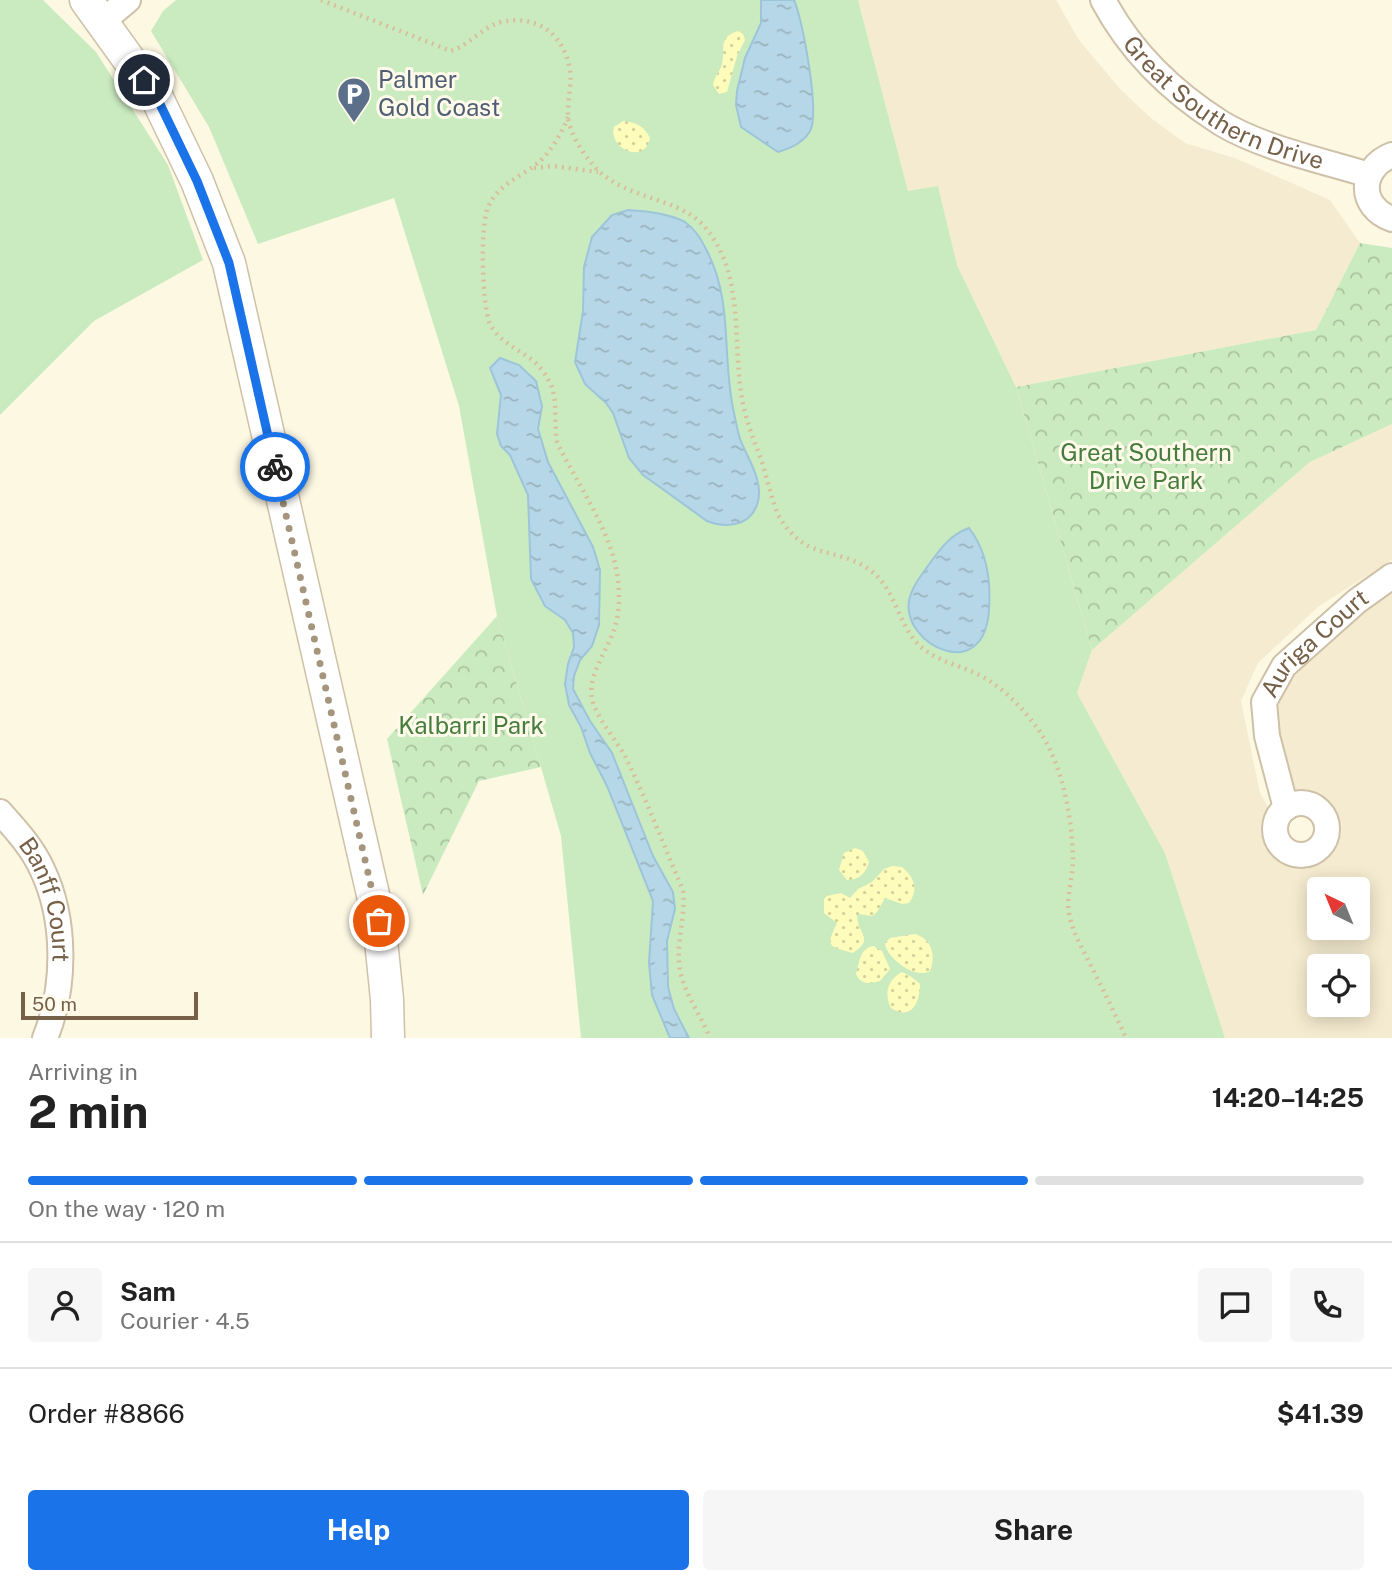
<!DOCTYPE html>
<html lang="en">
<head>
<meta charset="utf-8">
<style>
	body { margin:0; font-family:"Public Sans",sans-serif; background:#f6f6f6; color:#222; height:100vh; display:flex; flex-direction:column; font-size:26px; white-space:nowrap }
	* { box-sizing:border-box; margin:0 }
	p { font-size:23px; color:#767676 }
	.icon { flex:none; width:38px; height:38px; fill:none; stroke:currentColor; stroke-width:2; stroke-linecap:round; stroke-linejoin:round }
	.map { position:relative; height:1038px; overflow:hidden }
	.details { display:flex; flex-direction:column; background:#fff; flex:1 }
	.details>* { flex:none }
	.needle { width:46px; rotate:317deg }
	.tools { position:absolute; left:1307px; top:877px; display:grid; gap:14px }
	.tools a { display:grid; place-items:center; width:63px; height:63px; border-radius:7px; background:#fff; box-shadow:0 4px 18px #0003; font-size:35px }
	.scale { position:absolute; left:21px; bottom:18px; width:177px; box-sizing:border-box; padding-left:7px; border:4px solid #766047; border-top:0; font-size:19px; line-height:24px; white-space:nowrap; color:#766047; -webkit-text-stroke:5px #fffae9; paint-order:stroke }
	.pin { position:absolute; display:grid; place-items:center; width:60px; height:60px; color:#fff; margin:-30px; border:4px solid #fff; border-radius:50%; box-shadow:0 2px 7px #0007 }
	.courier { position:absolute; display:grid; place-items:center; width:70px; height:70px; margin:-35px; border:5px solid #1a73e8; border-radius:50%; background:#fff; color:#222; box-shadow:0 2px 9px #0007 }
	.summary em { font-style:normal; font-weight:700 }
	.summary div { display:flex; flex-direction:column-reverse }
	.summary { display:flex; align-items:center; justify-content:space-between; height:119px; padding:0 28px }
	h1 { font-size:46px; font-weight:700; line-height:52px }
	.bar { display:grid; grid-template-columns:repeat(4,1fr); gap:10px 7px; align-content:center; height:84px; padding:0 28px }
	.bar i { height:9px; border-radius:5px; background:#e0e0e0 }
	.bar .selected { background:#1a73e8 }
	.bar p { grid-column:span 4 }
	.line { display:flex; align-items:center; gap:18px; padding:0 28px; border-top:2px solid #e0e0e0 }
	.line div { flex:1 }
	.round { display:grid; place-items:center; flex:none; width:74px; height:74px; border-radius:7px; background:#f6f6f6 }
	.primary-button { display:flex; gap:14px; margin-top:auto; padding:14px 28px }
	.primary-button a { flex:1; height:80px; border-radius:7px; background:#1a73e8; color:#fff; font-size:28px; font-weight:700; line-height:80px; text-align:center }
	.primary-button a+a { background:#f6f6f6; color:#222 }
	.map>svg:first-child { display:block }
</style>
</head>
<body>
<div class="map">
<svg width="1392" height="1038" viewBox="0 0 1392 1038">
	<defs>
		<pattern id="sand-dots" width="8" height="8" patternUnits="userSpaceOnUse" patternTransform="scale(1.75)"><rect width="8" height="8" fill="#fefcbb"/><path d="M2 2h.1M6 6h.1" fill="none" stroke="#d2cf9a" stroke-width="1.8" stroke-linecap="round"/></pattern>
		<pattern id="park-crowns" width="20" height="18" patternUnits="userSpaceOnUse" patternTransform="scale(1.75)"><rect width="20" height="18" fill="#caebc0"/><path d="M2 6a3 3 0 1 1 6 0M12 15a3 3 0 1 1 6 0" fill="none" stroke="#a9c29e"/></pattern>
		<pattern id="water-ripples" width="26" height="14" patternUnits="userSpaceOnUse" patternTransform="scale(1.75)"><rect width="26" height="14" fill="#b6d7e8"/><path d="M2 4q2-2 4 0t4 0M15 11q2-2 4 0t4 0" fill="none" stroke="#99b2be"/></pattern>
	</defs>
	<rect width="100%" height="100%" fill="#fdf8e2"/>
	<path fill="#f5ebd0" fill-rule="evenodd" d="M 858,0 L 1056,0 L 1079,40 L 1120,89 L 1151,118 L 1185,143 L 1235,158 L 1330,200 L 1360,243 L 1316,330 L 1016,387 L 957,265 L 938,187 L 908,191 Z
		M 1392,424 L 1392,560 L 1319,606 L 1258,663 L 1241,701 L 1260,793 L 1276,821 L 1276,837 L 1285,850 L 1293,854 L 1310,854 L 1318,849 L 1323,842 L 1327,825 L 1324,816 L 1311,805 L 1302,803 L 1286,808 L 1264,702 L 1392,576 L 1392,1038 L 1225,1038 L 1165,853 L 1077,693 L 1092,650 L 1310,462 ZM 1320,889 L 1358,889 L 1358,928 L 1320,928 ZM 1320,966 L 1358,966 L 1358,1004 L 1320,1004 Z"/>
	<path fill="#caebc0" d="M 0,0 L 43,0 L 96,52 L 168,165 L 203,260 L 94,321 L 0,415 Z
		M 176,0 L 858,0 L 908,191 L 938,186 L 957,265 L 1016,387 L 1092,650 L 1077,693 L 1165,853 L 1225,1038 L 581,1038 L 561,836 L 497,616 L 459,406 L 394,198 L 258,244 L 209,127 L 151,31 L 163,11 Z"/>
	<path fill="url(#sand-dots)" d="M 738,31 L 743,34 L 745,40 L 737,56 L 727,92 L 719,94 L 713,85 C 714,77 720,72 722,64 C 726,49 717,38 738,31 Z
		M 623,121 C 636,122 644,126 650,138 C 645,165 608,149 614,127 Z
		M 855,848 L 863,851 L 869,862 C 866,873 859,880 847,880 L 839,870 L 844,853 Z
		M 893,866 L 902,867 C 914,877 919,889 909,903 L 902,904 L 885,898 L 877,912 L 872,916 L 859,914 L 857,916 C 858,935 875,938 853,953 C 829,946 825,948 837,923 L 824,913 L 824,899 L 827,896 L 841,893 L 850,898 L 858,889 L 872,882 L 884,869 Z
		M 915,934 C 932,939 936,955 930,971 C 916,980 886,958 885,943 L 890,938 Z
		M 873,946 L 882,951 L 890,969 L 880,981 C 869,984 861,985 856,974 C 860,962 859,949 873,946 Z
		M 902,972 L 910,976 L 920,984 C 920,1003 911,1021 891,1008 C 884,994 887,980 902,972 Z"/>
	<path fill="url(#park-crowns)" d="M 1360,243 L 1392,248 L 1392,424 L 1310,462 L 1092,650 L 1016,387 L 1316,330 Z
		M 497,616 L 541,767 L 479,781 L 423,895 L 387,739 Z"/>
	<path fill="url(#water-ripples)" stroke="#9cc5da" stroke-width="2" d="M 761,0 L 794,0 C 803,20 820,114 810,131 C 803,143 791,148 778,152 L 741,127 L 736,105 L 737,91 L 745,58 L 761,23 Z
		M 628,210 C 646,211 668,213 685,222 C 696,230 701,239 707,251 C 733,301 722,355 733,408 C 735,418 737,429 740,439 C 748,459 765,483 757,505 C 749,527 725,528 707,521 L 643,475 L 629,458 L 613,413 L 606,403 L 585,384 L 575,362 L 583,311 L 584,267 L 592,237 L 612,215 Z
		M 500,358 L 519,365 L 536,381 L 542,406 L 538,429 L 548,462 L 593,547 L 600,570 L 599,625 L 592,646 L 580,660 L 574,676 L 573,689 L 590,721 L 612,753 L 653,856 L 673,892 L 675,909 L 667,941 L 668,987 L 674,1009 L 689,1038 L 670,1038 L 652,995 L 649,963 L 653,901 L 607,786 L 590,753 L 581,727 L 569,705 L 565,684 L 568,664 L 574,647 L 573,633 L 565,620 L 545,606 L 531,579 L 528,495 L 510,455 L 501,446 L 497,434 L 501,395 L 490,368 Z
		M 969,528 C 987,551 991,580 989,609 C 985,686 902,645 909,601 C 911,588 922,574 930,563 C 941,548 950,535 969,528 Z"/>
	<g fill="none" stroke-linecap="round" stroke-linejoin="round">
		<g stroke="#cfc0a8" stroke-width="28">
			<g id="minor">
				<path id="s1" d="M 1103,0 C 1130,51 1172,92 1221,123 C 1262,148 1324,161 1369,175"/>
				<path d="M 103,21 L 128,0"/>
				<path d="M 1392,155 C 1359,168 1358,207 1392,219"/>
				<circle cx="1301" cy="829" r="26"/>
				<path id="s2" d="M 1286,808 L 1267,736 L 1264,702 L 1284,666 L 1357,601 L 1392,576"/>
				<path id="s3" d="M 0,812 C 16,830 32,847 42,869 C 66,919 66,987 45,1038"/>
			</g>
		</g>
		<g stroke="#cfc0a8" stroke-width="35">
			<path id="tertiary" d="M 86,0 L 158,100 L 197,181 L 229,263 L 379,921 L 387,999 L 388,1038"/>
		</g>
		<path stroke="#d9be9c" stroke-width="4.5" stroke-dasharray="2 5" stroke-linecap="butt" d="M 321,0 L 451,51 C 470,45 482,27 501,22 C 537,14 564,34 570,70 C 572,86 567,102 568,118 C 570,132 580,149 589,160 C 618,200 675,195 703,225 C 747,274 731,344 743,404 C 747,423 754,441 761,459 C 767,478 771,497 778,515 C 806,563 835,545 870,570 C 896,589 897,623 919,645 C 934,660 956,664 975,673 C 1000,684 1022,707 1038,729 C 1063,765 1072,817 1073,860 C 1073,878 1066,896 1069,913 C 1072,931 1081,946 1089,962 C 1102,987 1114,1012 1126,1038
			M 568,117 C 562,133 551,151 539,162 C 520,178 499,183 488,207 C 480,225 482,307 490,324 C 492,328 497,335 500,337 C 513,350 531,355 542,370 C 562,396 552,413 557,442 C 584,499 629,551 617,619 C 612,646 587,672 592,698 C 595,716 617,741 626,758 C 647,801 664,846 683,890 C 686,915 677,938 679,962 C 681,990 700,1013 710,1038
			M 534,168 L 553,166 L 598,172"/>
		<use href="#minor" stroke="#fff" stroke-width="24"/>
		<use href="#tertiary" stroke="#fff" stroke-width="32"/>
	</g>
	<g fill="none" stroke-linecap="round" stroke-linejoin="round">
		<path stroke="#a5957d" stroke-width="7" stroke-dasharray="0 12.6" d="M 275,467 L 379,921"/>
		<path stroke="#1a73e8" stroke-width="9" d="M 144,80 L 158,100 L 197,181 L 229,263 L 275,467"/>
	</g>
	<defs>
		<g id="parking-pin" transform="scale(1.75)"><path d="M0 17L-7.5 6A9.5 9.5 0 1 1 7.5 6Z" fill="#5c6f8a" stroke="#fffae9"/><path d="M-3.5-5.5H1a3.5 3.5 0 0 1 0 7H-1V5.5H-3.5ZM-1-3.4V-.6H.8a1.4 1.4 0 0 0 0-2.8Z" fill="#fff"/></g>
	</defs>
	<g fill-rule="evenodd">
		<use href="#parking-pin" x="354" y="94"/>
	</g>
	<g text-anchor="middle" stroke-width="6" stroke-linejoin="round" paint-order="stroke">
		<g font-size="24" fill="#4e5e75" stroke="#fffae9" text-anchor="start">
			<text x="378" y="88">Palmer<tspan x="378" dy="28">Gold Coast</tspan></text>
		</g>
		<g font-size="24" fill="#766047" stroke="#fffae9">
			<text dy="8" stroke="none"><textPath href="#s1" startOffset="164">Great Southern Drive</textPath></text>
			<text dy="8" stroke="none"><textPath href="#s2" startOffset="187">Auriga Court</textPath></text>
			<text dy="8" stroke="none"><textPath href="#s3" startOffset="102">Banff Court</textPath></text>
		</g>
		<g font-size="24" fill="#467d3f" stroke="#fffae9">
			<text x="1146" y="461">Great Southern<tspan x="1146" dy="28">Drive Park</tspan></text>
			<text x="471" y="734">Kalbarri Park</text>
		</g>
	</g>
</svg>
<div class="tools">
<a><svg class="needle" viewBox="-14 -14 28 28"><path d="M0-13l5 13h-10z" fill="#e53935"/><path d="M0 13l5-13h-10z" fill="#767676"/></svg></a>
<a><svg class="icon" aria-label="locate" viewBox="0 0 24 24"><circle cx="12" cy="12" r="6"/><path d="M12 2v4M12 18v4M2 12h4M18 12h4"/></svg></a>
</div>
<div class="scale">50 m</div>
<div class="pin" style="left:379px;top:921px;background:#ea580c"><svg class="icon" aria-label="bag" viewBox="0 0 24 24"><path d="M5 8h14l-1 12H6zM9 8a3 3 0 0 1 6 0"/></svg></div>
<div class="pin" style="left:144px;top:80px;background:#1f2937"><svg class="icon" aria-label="home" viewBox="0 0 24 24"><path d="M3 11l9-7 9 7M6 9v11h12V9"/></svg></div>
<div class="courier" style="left:275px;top:467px"><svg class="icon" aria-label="bike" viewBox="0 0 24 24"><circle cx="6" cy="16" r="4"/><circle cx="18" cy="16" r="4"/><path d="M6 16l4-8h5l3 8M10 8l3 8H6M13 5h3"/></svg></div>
</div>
<section class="details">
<div class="summary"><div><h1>2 min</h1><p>Arriving in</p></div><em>14:20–14:25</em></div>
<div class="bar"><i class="selected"></i><i class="selected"></i><i class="selected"></i><i></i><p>On the way · 120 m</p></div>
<div class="line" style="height:126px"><a class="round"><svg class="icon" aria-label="person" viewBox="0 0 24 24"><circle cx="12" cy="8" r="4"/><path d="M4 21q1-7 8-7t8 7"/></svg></a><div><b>Sam</b><p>Courier · 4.5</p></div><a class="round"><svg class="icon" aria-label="chat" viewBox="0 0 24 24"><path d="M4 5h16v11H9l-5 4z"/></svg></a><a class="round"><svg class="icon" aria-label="phone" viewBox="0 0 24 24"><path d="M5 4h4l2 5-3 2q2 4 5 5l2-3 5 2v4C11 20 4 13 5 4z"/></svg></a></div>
<div class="line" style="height:91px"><div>Order #8866</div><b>$41.39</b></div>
<div class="primary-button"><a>Help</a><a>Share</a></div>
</section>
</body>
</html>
